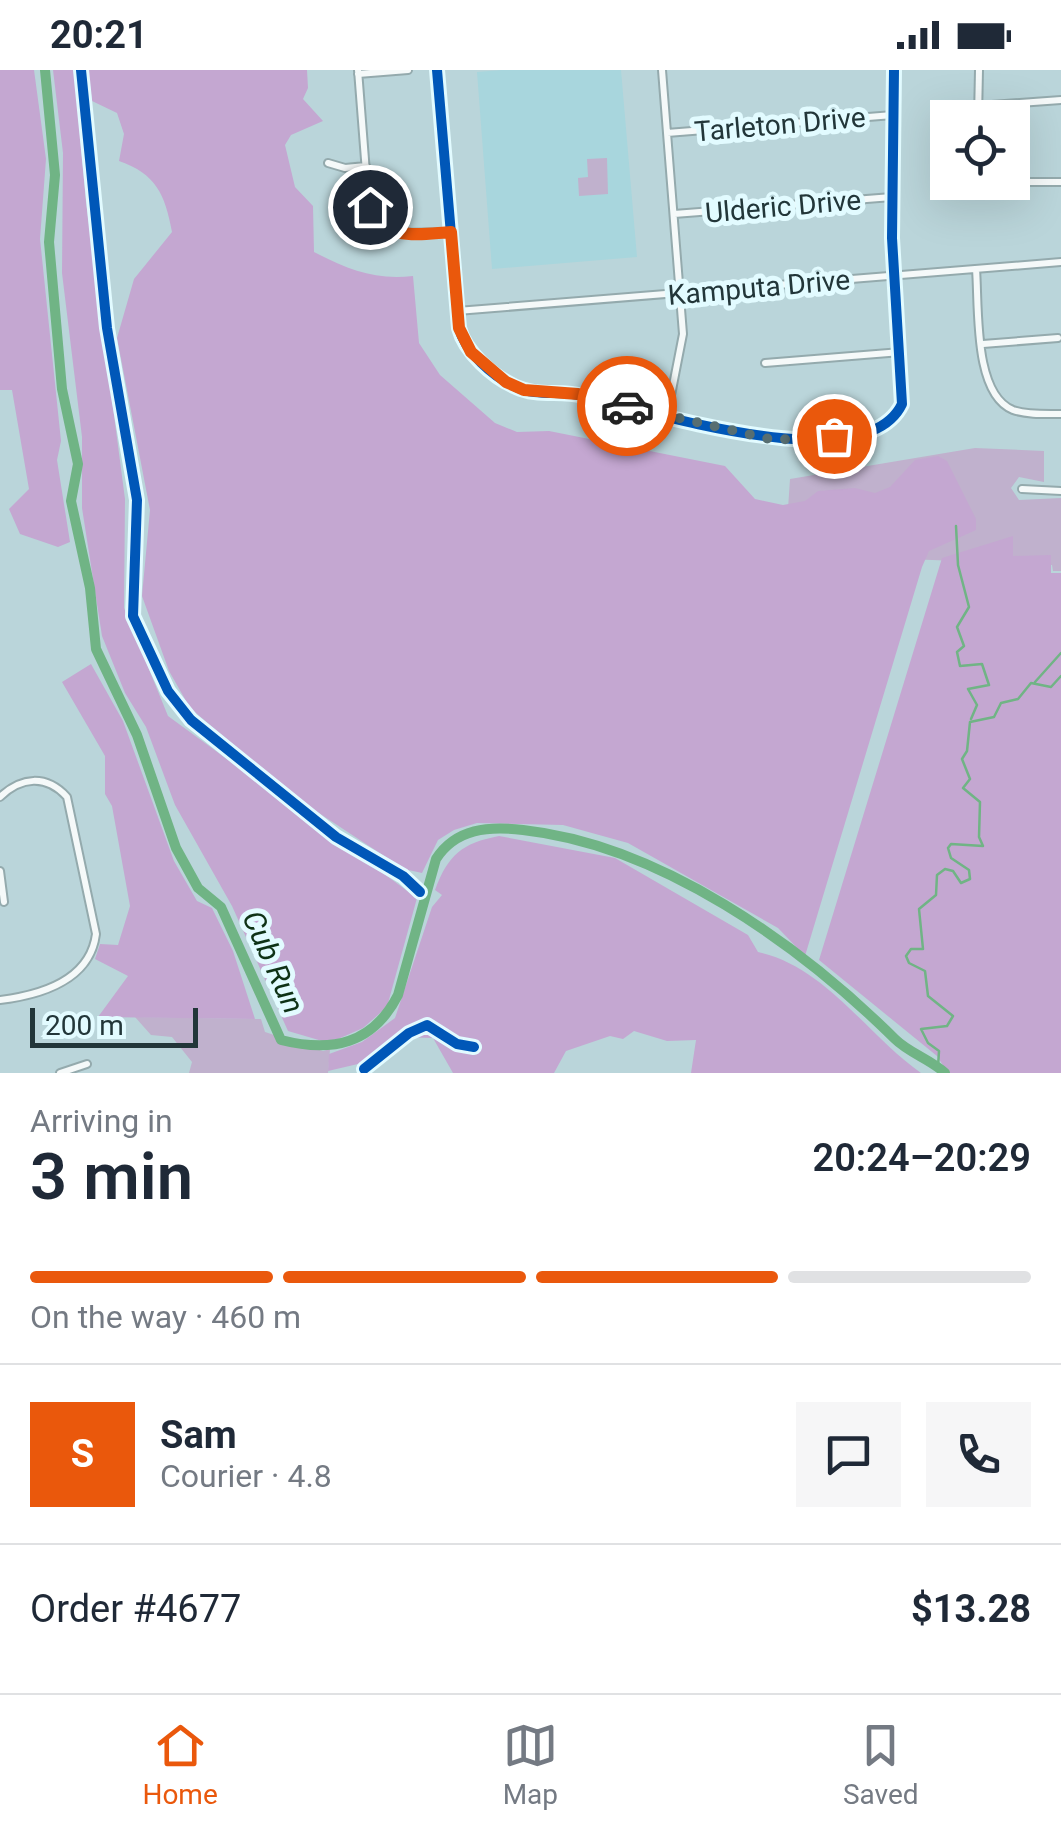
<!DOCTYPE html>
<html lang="en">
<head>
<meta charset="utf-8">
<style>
	body { margin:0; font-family:Roboto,sans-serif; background:#f6f6f7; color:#1f2937; height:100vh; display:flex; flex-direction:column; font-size:38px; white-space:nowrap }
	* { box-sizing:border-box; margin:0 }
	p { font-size:32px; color:#747a83 }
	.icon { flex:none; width:55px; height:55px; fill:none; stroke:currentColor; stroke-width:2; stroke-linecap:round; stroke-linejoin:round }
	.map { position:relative; height:1003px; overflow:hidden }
	.details { display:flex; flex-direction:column; background:#fff; flex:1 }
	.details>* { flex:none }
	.fabs { position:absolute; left:930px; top:30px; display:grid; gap:20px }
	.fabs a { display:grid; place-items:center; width:100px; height:100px; border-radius:0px; background:#fff; box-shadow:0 10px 40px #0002; font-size:50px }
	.scale { position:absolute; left:30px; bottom:25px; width:168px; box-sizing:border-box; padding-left:10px; border:5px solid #223639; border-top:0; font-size:28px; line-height:35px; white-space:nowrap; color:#223639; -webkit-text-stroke:8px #e2fbff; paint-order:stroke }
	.pin { position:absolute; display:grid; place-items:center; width:85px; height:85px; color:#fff; margin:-42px; border:5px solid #fff; border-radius:50%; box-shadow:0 2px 10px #0007 }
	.courier { position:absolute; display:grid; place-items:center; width:100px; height:100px; margin:-50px; border:8px solid #ea580c; border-radius:50%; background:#fff; color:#222; box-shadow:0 2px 12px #0007 }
	.head em { font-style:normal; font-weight:600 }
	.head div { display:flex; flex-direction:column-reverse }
	.head { display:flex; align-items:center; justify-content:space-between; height:170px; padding:0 30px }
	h1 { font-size:65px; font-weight:600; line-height:75px }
	.bar { display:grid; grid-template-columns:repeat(4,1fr); gap:15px 10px; align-content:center; height:120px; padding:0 30px }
	.bar i { height:12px; border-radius:8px; background:#e0e1e3 }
	.bar .current { background:#ea580c }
	.bar p { grid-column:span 4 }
	.line { display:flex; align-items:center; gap:25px; padding:0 30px; border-top:2px solid #e0e1e3 }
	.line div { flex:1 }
	.round { display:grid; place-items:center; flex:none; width:105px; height:105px; border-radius:0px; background:#f6f6f7 }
	.status { display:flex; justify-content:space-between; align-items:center; height:70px; padding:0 50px; background:#fff; direction:ltr }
	.status svg { height:28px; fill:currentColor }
	.tabs { display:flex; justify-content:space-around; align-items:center; height:140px; border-top:2px solid #e0e1e3; background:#fff; font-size:28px; color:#747a83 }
	.tabs a { display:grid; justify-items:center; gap:5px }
	.tabs .current { color:#ea580c }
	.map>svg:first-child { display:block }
</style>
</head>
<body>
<div class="status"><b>20:21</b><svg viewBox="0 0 49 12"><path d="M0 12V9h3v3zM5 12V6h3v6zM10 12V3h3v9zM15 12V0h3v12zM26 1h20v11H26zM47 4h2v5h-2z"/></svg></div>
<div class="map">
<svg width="1061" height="1003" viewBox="0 0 1061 1003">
	<rect width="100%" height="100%" fill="#bad5da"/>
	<path fill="#a8d6dd" d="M 502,0 L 621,0 L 637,187 L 492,199 L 477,2 Z"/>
	<path fill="#c0b1cd" d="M 607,88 L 608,124 L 579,126 L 578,108 L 588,107 L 587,89 Z
		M 975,378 L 1044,381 L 1044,412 L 1019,407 L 1011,418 L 1019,430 L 1061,428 L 1061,501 L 1053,501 L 1052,495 L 785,484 L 790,409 Z
		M 135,947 L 261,949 L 265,962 L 323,981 L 330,979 L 328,1003 L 189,1003 L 192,992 L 172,967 L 151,965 Z"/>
	<path fill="#c4a7d1" d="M 0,0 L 34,0 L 46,89 L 40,169 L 61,371 L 57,390 L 70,472 L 58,477 L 20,464 L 9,439 L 29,419 L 12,320 L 0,320 Z
		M 53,0 L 74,0 L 86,132 L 125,429 L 124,538 L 168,646 L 417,828 L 387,937 L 363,958 L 329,973 L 288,961 L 232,836 L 175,735 L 146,657 L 125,623 L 102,566 L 82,438 L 82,367 L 62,203 L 63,83 Z
		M 88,0 L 307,0 L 308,18 L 303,29 L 323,51 L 291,65 L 285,75 L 295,117 L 313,136 L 314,182 C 349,200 374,210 413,206 L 419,273 L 440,305 L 495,353 L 517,362 L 549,361 L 725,396 L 755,429 L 783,435 L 805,431 L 818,421 L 855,418 L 875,423 L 890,417 L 915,390 L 938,386 L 947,391 L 976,449 L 976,460 L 929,481 L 922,497 L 805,886 L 778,858 L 628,773 L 563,755 L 477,753 L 454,760 L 438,770 L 422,803 L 404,799 L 299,730 L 190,638 L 169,601 L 142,526 L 150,440 L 117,268 L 134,209 L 172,162 C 165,124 156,104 119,91 L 124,64 L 117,43 L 92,31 Z
		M 1013,466 L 1013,486 L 1051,485 L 1051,503 L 1061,503 L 1061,1003 L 948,1003 L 937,986 L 819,890 L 942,488 Z
		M 91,594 L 123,651 L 174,791 L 197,831 L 212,838 L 233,881 L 255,949 L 98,947 L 128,906 L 95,889 L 100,874 L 118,875 L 130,836 L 112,736 L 105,724 L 105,686 L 62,612 Z
		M 499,766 L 615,788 L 748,865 L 758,882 C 825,896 867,965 921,1003 L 691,1003 L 696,970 L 667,971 L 634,961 L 623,969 L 610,966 L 566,981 L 554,1003 L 453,1003 L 433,968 L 398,967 L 375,990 L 328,1001 L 329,984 L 362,972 L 395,948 L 432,837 L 442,825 L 435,820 C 448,785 462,773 499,766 Z"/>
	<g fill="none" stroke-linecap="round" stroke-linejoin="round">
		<path stroke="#70b485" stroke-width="2.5" d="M 956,456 L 958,495 L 969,537 L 957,557 L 964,576 L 957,582 L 960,596 L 982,594 L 989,615 L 968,619 L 977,635 L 971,649
			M 1035,612 L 1061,583
			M 938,997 L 939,981 L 928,973 L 921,959 L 947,956 L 953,946 L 928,926 L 925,901 L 909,893 L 906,886 L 911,879 L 923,879 L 919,839 L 936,825 L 937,805 L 945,799 L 953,801 L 961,813 L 970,809 L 969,800 L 951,788 L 948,778 L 951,774 L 983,776 L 979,767 L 980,732 L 963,718 L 970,709 L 962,689 L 967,681 L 970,652 L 994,647 L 1001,633 L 1018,629 L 1031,613 L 1051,617 L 1061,606"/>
		<path stroke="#70b485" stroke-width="10" d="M 45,0 L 55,105 L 49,172 L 62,319 L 78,394 L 71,431 L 90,518 L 96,579 L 137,665 L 176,778 L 198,818 L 221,837 L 281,970 C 332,983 373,974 398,925 L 436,789 C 456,758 489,756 523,760 C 660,775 799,874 895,969 C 909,983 930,989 945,1003"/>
		<g stroke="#94aaad" stroke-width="10">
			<path id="street" d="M 358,0 L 368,128 L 380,154 L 395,163 L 451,162
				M 437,0 L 459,258 C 465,282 493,307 516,317 C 537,327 561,320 583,326 C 648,340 865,412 902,334 L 892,168 L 894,0
				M 662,0 L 683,264 L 667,346
				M 358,4 L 408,0
				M 978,36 L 1061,30
				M 978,48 L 979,0
				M 667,63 L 893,45
				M 328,93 L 345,98 L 366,96
				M 1003,112 L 1061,112
				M 674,144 L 892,127
				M 976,199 C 979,236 973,324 1013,340 C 1027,345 1046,344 1061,344
				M 457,241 L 1061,192
				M 983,274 L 1058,268
				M 765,293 L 901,282
				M 1022,419 L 1061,421
				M 0,727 C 21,707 46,704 67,727 L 96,864 C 90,910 41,925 0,930
				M 0,801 L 4,832
				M 60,1003 L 87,994"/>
		</g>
		<use href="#street" stroke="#f5f9f9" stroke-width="6"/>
		<g stroke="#e2fbff" stroke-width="16">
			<path id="cycleway" d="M 81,0 L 107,258 L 137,430 L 133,546 L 168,621 L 191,650 L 336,767 L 403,806 L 420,822
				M 437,0 L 459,258 C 465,282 493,307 516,317 C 537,327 561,320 583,326 C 648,340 865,412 902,334 L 892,168 L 894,0
				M 364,999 L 409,963 L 427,955 L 457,974 L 474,977"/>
		</g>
		<use href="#cycleway" stroke="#0057b8" stroke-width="10"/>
	</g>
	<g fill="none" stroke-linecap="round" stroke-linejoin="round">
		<path stroke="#576e71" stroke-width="10" stroke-dasharray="0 18" d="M 627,336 L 774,370 L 834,366"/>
		<path stroke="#ea580c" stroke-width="12" d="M 370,137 C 386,172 418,164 451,162 L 459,258 L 471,282 L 506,312 L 524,320 L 578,324 L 627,336"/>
	</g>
	<g text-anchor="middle" stroke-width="10" stroke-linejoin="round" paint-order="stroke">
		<g font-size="28" fill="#223639" stroke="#e2fbff">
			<text transform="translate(780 54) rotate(-5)" y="10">Tarleton Drive</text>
			<text transform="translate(783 136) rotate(-5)" y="10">Ulderic Drive</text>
			<text transform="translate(759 217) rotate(-5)" y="10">Kamputa Drive</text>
		</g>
		<g font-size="30" font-style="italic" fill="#0e3216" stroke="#e2fbff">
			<text transform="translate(273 892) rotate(66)" y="10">Cub Run</text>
		</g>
	</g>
</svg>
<div class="fabs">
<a><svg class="icon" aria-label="locate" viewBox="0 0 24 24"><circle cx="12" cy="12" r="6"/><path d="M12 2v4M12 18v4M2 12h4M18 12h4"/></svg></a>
</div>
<div class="scale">200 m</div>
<div class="pin" style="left:834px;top:366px;background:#ea580c"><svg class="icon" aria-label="bag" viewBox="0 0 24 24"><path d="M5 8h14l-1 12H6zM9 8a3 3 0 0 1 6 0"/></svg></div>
<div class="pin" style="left:370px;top:137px;background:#1f2937"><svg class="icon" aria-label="home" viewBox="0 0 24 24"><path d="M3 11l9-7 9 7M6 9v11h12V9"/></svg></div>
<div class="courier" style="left:627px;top:336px"><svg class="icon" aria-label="car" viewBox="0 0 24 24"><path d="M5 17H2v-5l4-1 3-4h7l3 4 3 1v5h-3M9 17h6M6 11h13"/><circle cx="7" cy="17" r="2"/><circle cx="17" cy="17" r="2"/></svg></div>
</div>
<section class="details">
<div class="head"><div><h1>3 min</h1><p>Arriving in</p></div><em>20:24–20:29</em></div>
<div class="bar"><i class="current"></i><i class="current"></i><i class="current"></i><i></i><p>On the way · 460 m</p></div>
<div class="line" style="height:180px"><b class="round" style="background:#ea580c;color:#fff">S</b><div><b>Sam</b><p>Courier · 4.8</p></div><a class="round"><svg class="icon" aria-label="chat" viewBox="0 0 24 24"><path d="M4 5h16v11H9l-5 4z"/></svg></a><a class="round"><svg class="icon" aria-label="phone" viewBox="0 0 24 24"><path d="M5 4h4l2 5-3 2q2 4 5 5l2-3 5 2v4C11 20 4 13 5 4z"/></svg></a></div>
<div class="line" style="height:130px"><div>Order #4677</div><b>$13.28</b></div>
</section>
<nav class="tabs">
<a class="current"><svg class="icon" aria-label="home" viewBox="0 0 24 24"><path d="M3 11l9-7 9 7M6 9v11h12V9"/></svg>Home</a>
<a><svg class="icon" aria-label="map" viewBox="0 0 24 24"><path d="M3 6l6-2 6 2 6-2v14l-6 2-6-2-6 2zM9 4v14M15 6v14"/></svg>Map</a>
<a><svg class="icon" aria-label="saved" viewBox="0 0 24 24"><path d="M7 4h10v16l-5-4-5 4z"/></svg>Saved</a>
</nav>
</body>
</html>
